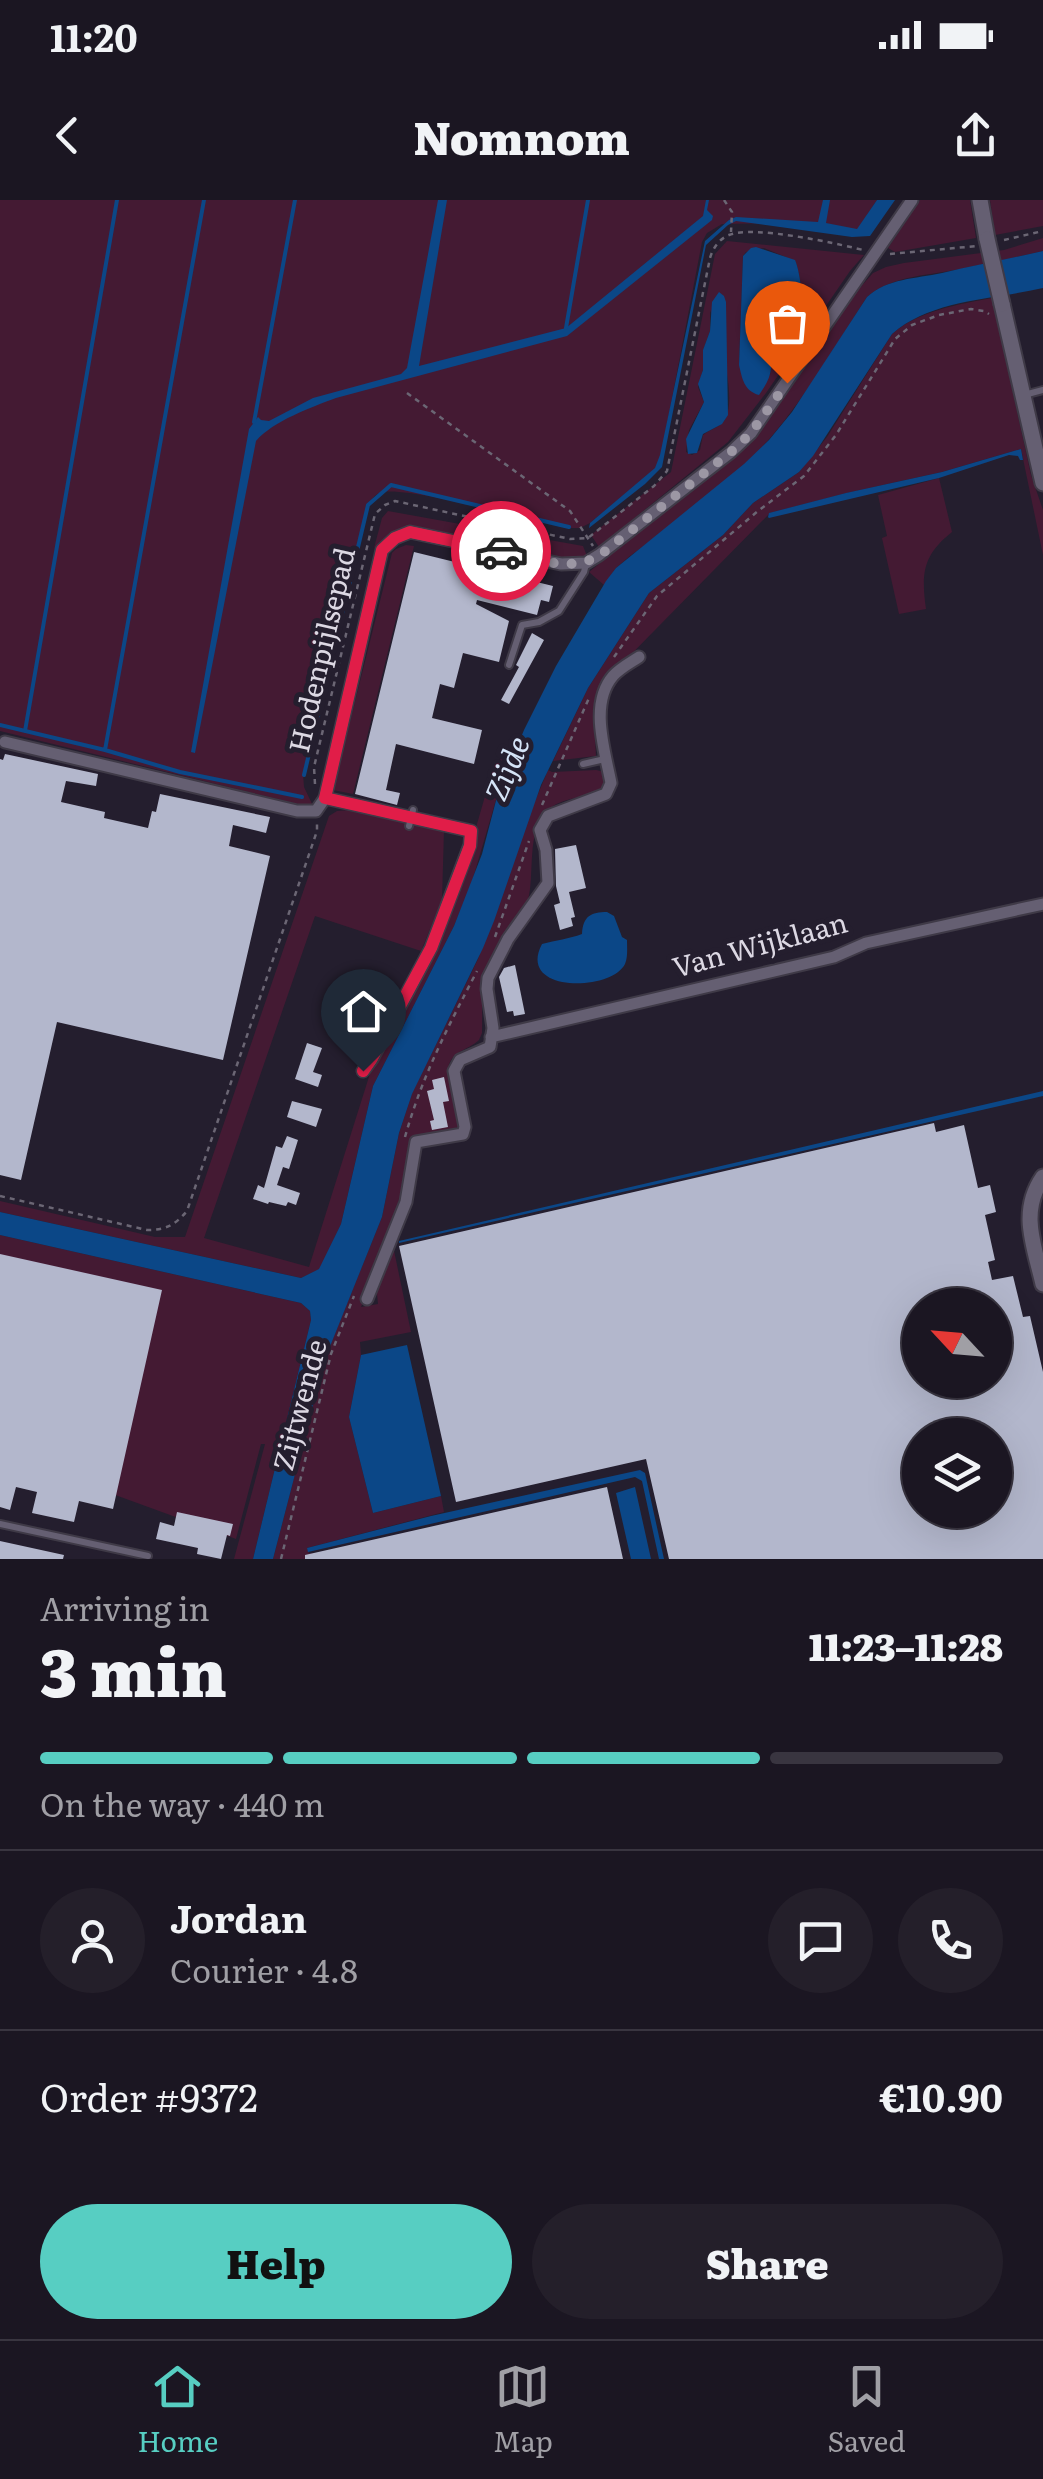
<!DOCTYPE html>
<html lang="en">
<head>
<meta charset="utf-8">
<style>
	body { margin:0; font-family:Literata,serif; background:#241f2a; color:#f1f3f6; height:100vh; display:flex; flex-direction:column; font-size:38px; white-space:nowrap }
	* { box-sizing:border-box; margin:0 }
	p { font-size:32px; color:#a09fa5 }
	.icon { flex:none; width:55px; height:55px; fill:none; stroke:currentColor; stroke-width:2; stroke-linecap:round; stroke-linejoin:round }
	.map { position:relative; height:1359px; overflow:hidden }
	.side { display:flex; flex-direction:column; background:#1b1622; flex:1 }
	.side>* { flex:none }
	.needle { width:65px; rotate:296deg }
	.fabs { position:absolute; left:902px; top:1088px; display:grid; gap:20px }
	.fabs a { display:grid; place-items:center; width:110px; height:110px; border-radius:50%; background:#1b1622; box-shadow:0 10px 40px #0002,0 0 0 2px #393540; font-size:50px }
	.pin { position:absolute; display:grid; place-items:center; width:85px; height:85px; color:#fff; margin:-102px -42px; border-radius:50% 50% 50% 0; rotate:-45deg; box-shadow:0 0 10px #0007 }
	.pin .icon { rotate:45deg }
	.courier { position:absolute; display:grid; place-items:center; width:100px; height:100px; margin:-50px; border:8px solid #e11d48; border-radius:50%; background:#fff; color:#222; box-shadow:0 2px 12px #0007 }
	.headline em { font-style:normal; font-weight:800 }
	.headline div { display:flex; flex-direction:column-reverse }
	.headline { display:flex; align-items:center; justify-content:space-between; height:170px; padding:0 40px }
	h1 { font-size:65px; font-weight:800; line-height:75px }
	.bar { display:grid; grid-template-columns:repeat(4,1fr); gap:15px 10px; align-content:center; height:120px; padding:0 40px }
	.bar i { height:12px; border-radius:8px; background:#393540 }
	.bar .current { background:#57cec2 }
	.bar p { grid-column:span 4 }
	.line { display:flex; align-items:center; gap:25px; padding:0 40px; border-top:2px solid #393540 }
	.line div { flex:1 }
	.round { display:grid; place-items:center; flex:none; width:105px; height:105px; border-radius:52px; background:#241f2a }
	.cta { display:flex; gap:20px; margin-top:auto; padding:20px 40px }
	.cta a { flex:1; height:115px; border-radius:60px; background:#57cec2; color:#111; font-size:40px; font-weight:800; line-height:115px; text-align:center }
	.cta a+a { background:#241f2a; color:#f1f3f6 }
	.status { display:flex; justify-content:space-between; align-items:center; height:70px; padding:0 50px; background:#1b1622; direction:ltr }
	.status svg { height:28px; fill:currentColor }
	header { display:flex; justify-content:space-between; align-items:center; height:130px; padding:0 40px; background:#1b1622; font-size:45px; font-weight:800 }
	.tabs { display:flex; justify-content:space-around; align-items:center; height:140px; border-top:2px solid #393540; background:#1b1622; font-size:28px; color:#a09fa5 }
	.tabs a { display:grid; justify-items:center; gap:5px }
	.tabs .current { color:#57cec2 }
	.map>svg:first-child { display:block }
</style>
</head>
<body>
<div class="status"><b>11:20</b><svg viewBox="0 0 49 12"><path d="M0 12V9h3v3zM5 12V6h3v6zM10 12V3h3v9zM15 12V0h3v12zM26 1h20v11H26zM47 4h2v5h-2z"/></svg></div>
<header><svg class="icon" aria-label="back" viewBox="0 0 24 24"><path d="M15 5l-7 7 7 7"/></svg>Nomnom<svg class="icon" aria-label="share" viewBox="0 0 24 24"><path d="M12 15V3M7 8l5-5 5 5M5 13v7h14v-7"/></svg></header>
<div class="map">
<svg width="1043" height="1359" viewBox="0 0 1043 1359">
	<rect width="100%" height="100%" fill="#241e2e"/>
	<path fill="#441a33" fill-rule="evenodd" d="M 0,0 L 877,0 L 857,30 L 819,22 L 722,24 L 707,33 L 702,42 L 659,266 L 590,323 L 580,328 L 569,328 C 538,321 401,284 379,293 C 375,295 371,300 368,304 L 303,574 L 304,587 L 314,608 L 0,531 Z
		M 920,0 L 970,0 L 976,38 L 895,52 L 888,48 Z
		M 990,0 L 1043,0 L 1043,26 L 995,35 Z
		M 1043,38 L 1043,51 C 1017,57 991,63 965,68 C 934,75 891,75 867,97 C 836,144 808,194 771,237 C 734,281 676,322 630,356 L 616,368 L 604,385 L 589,372 L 741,248 L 848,101 L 873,73 L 886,67 L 904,63 L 1004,50 Z
		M 727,41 L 864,55 L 850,71 L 766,193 L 728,242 L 599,347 L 591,335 L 671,272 L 715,54 ZM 764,48 L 795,61 C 801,74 806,118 799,131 C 787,152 774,137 770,175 L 739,165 L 743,56 L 746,52 ZM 710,110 C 718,133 740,202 723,222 C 719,227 709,230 703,235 L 700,250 L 692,255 L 686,252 L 689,230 L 704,202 L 698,187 L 703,170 L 703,151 L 710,131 Z
		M 992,98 L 1031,275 L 1043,310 L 1043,355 L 1021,249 L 942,272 L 847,293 L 770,313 L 602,484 L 594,517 L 596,556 L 553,561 L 588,488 L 649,393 L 723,335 L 753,303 L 799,272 L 827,237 L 892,134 C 920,110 957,105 992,98 Z
		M 939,278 L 952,332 C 923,355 921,373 926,409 L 899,414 L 882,338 L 887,336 L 878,295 Z
		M 388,311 L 583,346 L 587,356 L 573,364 L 420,332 L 390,336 L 374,348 L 382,318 Z
		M 406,345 L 414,346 L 353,594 L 333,590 L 392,353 L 396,349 Z
		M 508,553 L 514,554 L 498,593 L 471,685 L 454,726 L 373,886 L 341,1024 L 320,1069 L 301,1078 L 0,1012 L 0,1001 L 155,1037 L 185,1037 L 329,616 L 337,611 L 351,610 L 444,630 L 442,700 L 421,751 L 315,716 L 204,1038 L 309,1067 L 373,864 L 462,676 L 494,565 Z
		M 548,570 L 552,572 L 596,570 L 605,572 L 605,590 C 587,598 560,597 547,611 C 526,630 535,676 528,700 C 524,714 511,726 503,738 C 478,773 483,793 482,833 L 479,840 C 467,851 450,851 448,870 L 459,927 L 416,938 L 395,1026 L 361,1107 L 378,1104 L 376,1083 L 392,1041 L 411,1132 L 360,1142 L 361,1155 L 349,1217 L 373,1313 L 441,1296 L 444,1312 L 307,1348 L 309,1353 L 314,1354 L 313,1359 L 273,1359 L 325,1158 L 382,1017 L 399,933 L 412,893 L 478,759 L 530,613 Z
		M 0,1035 L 301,1103 L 310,1111 L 311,1120 L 253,1359 L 234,1359 L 265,1244 L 261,1244 L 236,1339 L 0,1253 Z"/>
	<path fill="#0b4787" d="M 438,0 L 447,0 L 419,166 L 566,128 L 703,16 L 706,0 L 709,0 L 707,10 L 713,16 L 712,20 L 567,136 L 336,198 C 312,207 273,221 256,241 L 195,553 L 191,552 L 249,229 L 258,217 L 261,220 L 269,221 L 313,198 L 401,174 L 407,168 Z
		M 823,0 L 830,0 L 826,23 L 857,29 L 877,0 L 895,0 L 870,36 L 852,37 L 736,21 L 728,25 L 706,45 L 662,267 L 645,284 L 589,328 L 590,323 L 655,268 L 660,255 L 705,41 L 729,20 L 736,17 L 818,22 Z
		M 756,47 L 795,60 C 801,73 806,118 800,131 C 794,140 782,142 776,151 C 771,158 772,166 770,174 C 768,182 763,189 759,195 C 744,191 742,178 739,165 L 743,56 L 751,48 Z
		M 1043,51 L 1043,88 C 993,100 932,99 892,134 L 813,256 L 799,272 L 753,303 L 723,335 L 649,393 L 588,488 L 541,585 L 494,721 L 483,748 L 412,894 L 399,933 L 382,1017 L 325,1159 L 273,1359 L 253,1359 L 311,1120 L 310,1111 L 301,1103 L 0,1035 L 0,1012 L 301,1078 L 319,1069 L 341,1024 L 373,886 L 454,726 L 482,654 L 498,593 L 524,530 L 556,466 L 606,381 L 616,368 L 744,264 L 769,240 L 792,212 L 867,97 C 888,78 915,79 942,73 C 976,65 1009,59 1043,51 Z
		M 719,92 L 724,96 L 726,102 L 728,215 L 722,224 L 703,234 L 697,253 L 688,254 L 686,239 L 704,202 L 698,184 L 703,170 L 703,150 L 710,131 L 712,102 Z
		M 1021,249 L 1023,260 L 1020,260 L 1018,256 L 1009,255 L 939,278 L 769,318 L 768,317 L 769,313 L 846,293 L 942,272 Z
		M 607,712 L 614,716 L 622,737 L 627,740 C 627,748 628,757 625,764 C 611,792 516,793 542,744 C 556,740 569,739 582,734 C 583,716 591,712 607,712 Z
		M 1043,891 L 1043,896 L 399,1043 L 399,1041 Z
		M 407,1145 L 441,1296 L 373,1313 L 349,1217 L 361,1155 Z
		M 640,1270 L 645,1273 L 664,1359 L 659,1359 L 642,1281 L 635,1277 L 308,1352 L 307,1348 L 431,1316 Z
		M 635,1287 L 651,1359 L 631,1359 L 616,1293 Z"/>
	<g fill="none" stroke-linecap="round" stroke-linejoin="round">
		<path stroke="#0b4787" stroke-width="4" d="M 566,128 L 588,0
			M 254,222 L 295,0
			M 0,525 L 105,550 L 180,572 L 302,597
			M 25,531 L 117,0
			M 105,550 L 204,0
			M 304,575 L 368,305 L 391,285 L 569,327"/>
	</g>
	<path fill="#b3b7cc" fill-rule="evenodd" d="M 414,352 L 553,386 L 549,402 L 541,400 L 537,415 L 477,400 L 476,404 L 509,421 L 499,462 L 463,453 L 454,488 L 440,484 L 432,518 L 482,530 L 474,564 L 396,544 L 386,590 L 400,593 L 397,605 L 355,594 Z
		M 532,433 L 544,440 L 509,504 L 501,500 L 519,467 L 516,465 Z
		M 5,554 L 98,574 L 96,586 L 66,581 L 61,602 L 105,612 L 104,618 L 148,628 L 152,611 L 156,612 L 160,594 L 270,617 L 266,633 L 233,625 L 229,646 L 270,656 L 223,860 L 57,822 L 21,980 L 0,975 L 0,559 L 3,560 Z
		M 576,645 L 586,688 L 569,692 L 575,717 L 571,718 L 573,726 L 560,730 L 554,705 L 560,703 L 556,686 L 555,649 Z
		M 515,765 L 525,814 L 514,816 L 513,811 L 507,812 L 499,777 L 504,768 Z
		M 307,843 L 322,848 L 313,872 L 322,875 L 318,887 L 295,879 Z
		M 444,877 L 449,901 L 443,902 L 448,927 L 432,930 L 430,921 L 434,920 L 427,891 L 434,889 L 432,880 Z
		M 292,901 L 322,909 L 316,927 L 287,917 Z
		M 934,923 L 936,932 L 964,925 L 978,988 L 990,985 L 996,1012 L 985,1015 L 995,1060 L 988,1062 L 992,1080 L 1013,1076 L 1023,1117 L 1030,1116 L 1043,1172 L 1043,1359 L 669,1359 L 646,1259 L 456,1302 L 399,1046 ZM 920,1105 L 995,1105 L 995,1180 L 920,1180 ZM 920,1235 L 995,1235 L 995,1310 L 920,1310 Z
		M 287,936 L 298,940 L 289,969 L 283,967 L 277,985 L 300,993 L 296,1005 L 288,1002 L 286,1006 L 269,1002 L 268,1004 L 253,999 L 258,985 L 264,988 L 276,946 L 282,948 Z
		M 0,1054 L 162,1090 L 113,1309 L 79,1301 L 74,1322 L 32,1313 L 37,1292 L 16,1287 L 10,1310 L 0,1307 Z
		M 607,1287 L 623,1359 L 305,1359 L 305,1355 Z
		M 177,1312 L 233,1324 L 230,1336 L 227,1335 L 221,1359 L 197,1354 L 198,1348 L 156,1339 L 160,1322 L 174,1326 Z
		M 0,1341 L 64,1355 L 63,1359 L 0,1359 Z"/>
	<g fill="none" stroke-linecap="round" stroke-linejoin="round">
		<g stroke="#3f3a47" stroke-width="10">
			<path id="service" d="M 1024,195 L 1043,190
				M 509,465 L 522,425 L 539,422 L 559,411 L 584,372 L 586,364
				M 583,564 L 605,559
				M 409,626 L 413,610
				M 0,1324 L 148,1356"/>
		</g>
		<g stroke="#3f3a47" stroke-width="15">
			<path id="minor" d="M 5,542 L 297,611 L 316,611 L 325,598
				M 491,837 L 834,757 L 866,743 L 1043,704
				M 363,871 L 372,859 L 431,748 L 470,645 L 471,631 L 325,598 L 382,350 L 395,338 L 410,332 L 561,364 L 586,363 L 599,355 L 731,252 L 751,233 L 912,0
				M 367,1099 L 406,1002 L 416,942 L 463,934 L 465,927 L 454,871 L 460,860 L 490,847 L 493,828 L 487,789 L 488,778 L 508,739 L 548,683 L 546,650 L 540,630 L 548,616 L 606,594 L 611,583 C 605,551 589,504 613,476 C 620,468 630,463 639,457"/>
		</g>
		<g stroke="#3f3a47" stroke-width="19">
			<path id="tertiary" d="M 980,0 L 987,39
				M 1002,104 L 1043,283
				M 1043,977 C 1019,1012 1034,1045 1043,1084"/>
		</g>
		<path stroke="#6b6674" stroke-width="2.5" stroke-dasharray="5 5" stroke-linecap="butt" d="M 724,0 L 732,12 L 731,32
			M 1004,40 L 1043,31
			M 890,54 L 977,46
			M 407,193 L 570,311 L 593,346
			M 614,457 L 657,396 L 758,311 L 804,276 L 836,235 L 895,139 L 912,125 L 939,115 L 971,109 L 984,111 L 989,114
			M 315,584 L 314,567 L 375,314 L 385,305 L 395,301 L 570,339 L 588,338 L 654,286 L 667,271 L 710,58 C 713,48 719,39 729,35 C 753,25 835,43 863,50
			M 542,605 L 589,498
			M 495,737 L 529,641
			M 405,937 C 422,876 448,827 477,771
			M 0,996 L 147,1030 C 166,1030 175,1025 187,1011 L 317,631 L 317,622
			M 281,1359 L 331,1154 L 354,1096"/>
		<use href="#service" stroke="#655f72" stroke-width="6"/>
		<use href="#minor" stroke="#655f72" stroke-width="11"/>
		<use href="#tertiary" stroke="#655f72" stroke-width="15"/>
		<g stroke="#3f3a47" stroke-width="19" stroke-linecap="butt">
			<path id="tertiary-bridge" d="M 987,39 L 1002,104"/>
		</g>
		<use href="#tertiary-bridge" stroke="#655f72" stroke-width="15"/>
	</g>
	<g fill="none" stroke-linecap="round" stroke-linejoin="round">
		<path stroke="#9c97a4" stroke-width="10" stroke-dasharray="0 18" d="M 501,351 C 533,358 568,373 599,356 L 731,252 L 751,233 L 787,183"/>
		<path stroke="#e11d48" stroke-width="12" d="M 363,871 L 372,858 L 431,748 L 470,646 L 471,631 L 325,598 L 382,350 L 395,338 L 410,332 L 501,351"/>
	</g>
	<g text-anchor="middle" stroke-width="10" stroke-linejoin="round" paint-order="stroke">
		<g font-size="28" fill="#dcd8e3" stroke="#241e2e">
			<text transform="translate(322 450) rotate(-77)" y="10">Hodenpijlsepad</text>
			<text transform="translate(760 745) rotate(-15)" y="10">Van Wijklaan</text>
			<text transform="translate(300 1205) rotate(-75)" y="10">Zijtwende</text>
		</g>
		<g font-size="30" font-style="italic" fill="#d5e4f7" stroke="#241e2e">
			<text transform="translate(508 569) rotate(-67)" y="10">Zijde</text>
		</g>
	</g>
</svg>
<div class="fabs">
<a><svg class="needle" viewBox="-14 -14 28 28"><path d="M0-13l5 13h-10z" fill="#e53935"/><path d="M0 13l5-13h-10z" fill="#a09fa5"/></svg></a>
<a><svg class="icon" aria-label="layers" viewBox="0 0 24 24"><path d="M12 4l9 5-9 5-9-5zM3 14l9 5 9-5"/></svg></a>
</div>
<div class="pin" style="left:787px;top:183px;background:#ea580c"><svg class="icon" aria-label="bag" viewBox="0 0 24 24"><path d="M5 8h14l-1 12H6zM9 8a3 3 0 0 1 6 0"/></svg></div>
<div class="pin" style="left:363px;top:871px;background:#1f2937"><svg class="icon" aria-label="home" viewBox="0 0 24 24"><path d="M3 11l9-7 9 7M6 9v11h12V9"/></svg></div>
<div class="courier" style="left:501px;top:351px"><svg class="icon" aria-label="car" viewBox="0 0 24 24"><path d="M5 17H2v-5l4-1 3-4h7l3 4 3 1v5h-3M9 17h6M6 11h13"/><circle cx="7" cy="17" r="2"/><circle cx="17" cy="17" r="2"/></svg></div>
</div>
<section class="side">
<div class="headline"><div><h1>3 min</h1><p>Arriving in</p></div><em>11:23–11:28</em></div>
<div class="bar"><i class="current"></i><i class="current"></i><i class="current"></i><i></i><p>On the way · 440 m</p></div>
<div class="line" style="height:180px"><a class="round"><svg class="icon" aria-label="person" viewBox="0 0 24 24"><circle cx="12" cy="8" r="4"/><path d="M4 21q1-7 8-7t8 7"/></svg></a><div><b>Jordan</b><p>Courier · 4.8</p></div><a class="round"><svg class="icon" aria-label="chat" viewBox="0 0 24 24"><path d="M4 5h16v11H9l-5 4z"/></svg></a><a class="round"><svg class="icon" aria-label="phone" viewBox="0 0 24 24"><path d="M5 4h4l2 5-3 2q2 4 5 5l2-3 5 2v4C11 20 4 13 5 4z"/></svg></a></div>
<div class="line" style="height:130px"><div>Order #9372</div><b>€10.90</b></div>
<div class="cta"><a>Help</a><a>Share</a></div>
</section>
<nav class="tabs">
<a class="current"><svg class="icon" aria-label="home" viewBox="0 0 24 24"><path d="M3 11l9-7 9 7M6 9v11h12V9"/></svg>Home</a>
<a><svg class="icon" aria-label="map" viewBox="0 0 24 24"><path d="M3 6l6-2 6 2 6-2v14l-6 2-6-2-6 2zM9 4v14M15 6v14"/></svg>Map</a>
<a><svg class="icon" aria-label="saved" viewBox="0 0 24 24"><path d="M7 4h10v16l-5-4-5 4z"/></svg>Saved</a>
</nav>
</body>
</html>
